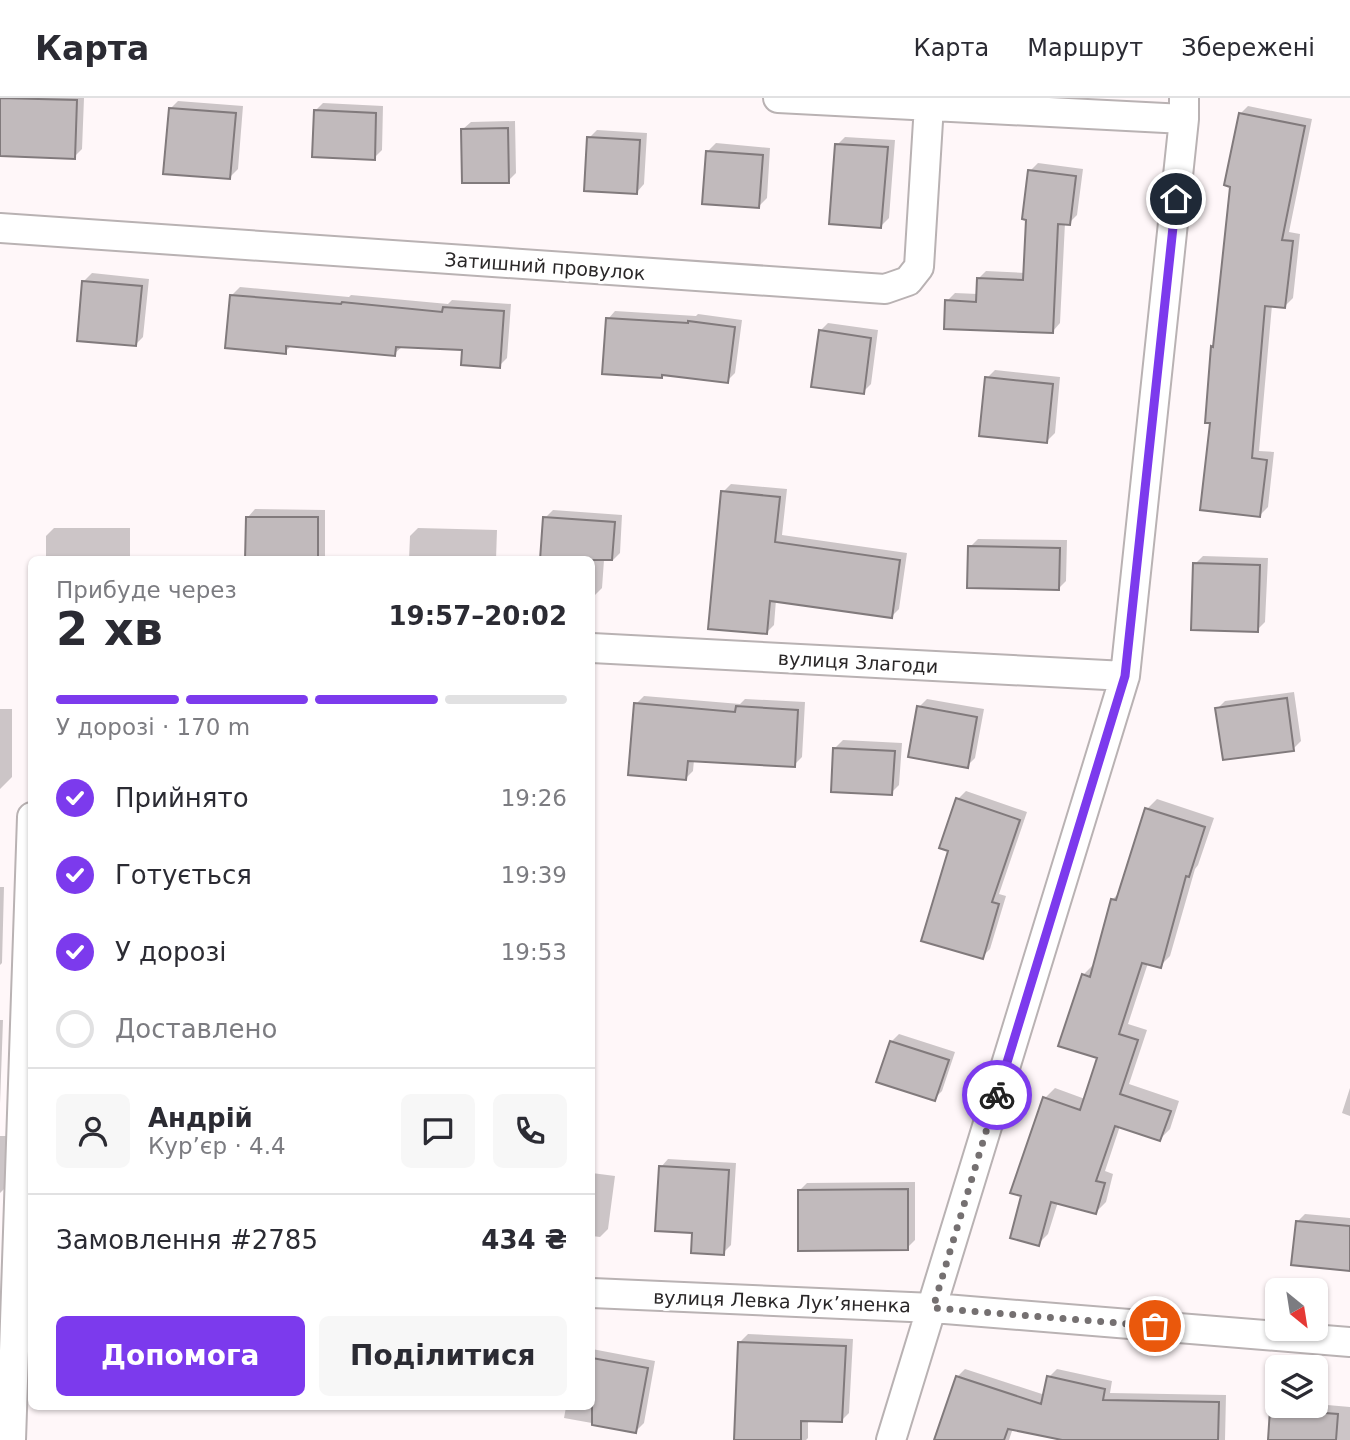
<!DOCTYPE html>
<html lang="uk">
<head>
<meta charset="utf-8">
<style>
	body { margin:0; font-family:"DejaVu Sans",sans-serif; background:#f7f7f7; color:#2b2b33; height:100vh; display:flex; flex-direction:column; font-size:26px; white-space:nowrap }
	* { box-sizing:border-box; margin:0 }
	p { font-size:23px; color:#7c7c81 }
	.icon { flex:none; width:38px; height:38px; fill:none; stroke:currentColor; stroke-width:2; stroke-linecap:round; stroke-linejoin:round }
	.map { position:relative; flex:1; overflow:hidden }
	.side { position:absolute; left:28px; top:458px; width:567px; height:854px; display:flex; flex-direction:column; background:#fff; border-radius:10px; box-shadow:0 2px 5px #0004 }
	.side>* { flex:none }
	.needle { width:46px; rotate:150deg }
	.fabs { position:absolute; left:1265px; top:1180px; display:grid; gap:14px }
	.fabs a { display:grid; place-items:center; width:63px; height:63px; border-radius:10px; background:#fff; box-shadow:0 2px 5px #0004; font-size:35px }
	.pin { position:absolute; display:grid; place-items:center; width:60px; height:60px; color:#fff; margin:-30px; border:4px solid #fff; border-radius:50%; box-shadow:0 2px 7px #0007 }
	.courier { position:absolute; display:grid; place-items:center; width:70px; height:70px; margin:-35px; border:5px solid #7c3aed; border-radius:50%; background:#fff; color:#222; box-shadow:0 2px 9px #0007 }
	.overview em { font-style:normal; font-weight:700 }
	.overview div { display:flex; flex-direction:column-reverse }
	.overview { display:flex; align-items:center; justify-content:space-between; height:119px; padding:0 28px }
	h1 { font-size:46px; font-weight:700; line-height:52px }
	.bar { display:grid; grid-template-columns:repeat(4,1fr); gap:10px 7px; align-content:center; height:84px; padding:0 28px }
	.bar i { height:9px; border-radius:5px; background:#e1e1e2 }
	.bar .active { background:#7c3aed }
	.bar p { grid-column:span 4 }
	.line { display:flex; align-items:center; gap:18px; padding:0 28px; border-top:2px solid #e1e1e2 }
	.line div { flex:1 }
	.round { display:grid; place-items:center; flex:none; width:74px; height:74px; border-radius:10px; background:#f7f7f7 }
	ol { padding:0 28px; list-style:none }
	li { display:flex; align-items:center; gap:21px; height:77px }
	li p { margin-inline-start:auto }
	li .icon { padding:7px; border-radius:50%; background:#7c3aed; color:#fff; stroke-width:4 }
	li:last-child { color:#7c7c81 }
	li i { width:38px; height:38px; border:4px solid #e1e1e2; border-radius:50% }
	.primary-button { display:flex; gap:14px; margin-top:auto; padding:14px 28px }
	.primary-button a { flex:1; height:80px; border-radius:10px; background:#7c3aed; color:#fff; font-size:28px; font-weight:700; line-height:80px; text-align:center }
	.primary-button a+a { background:#f7f7f7; color:#2b2b33 }
	header { display:flex; align-items:center; gap:42px; box-sizing:border-box; height:98px; padding:0 35px; background:#fff; border-bottom:2px solid #e1e1e2 }
	header strong { font-size:33px }
	nav { display:flex; gap:38px; margin-inline-start:auto; font-size:24px }
	.map>svg:first-child { display:block }
</style>
</head>
<body>
<header>
<strong>Карта</strong>
<nav><a>Карта</a><a>Маршрут</a><a>Збережені</a></nav>
</header>
<div class="map">
<svg width="1350" height="1342" viewBox="0 0 1350 1342">
	<rect width="100%" height="100%" fill="#fff7f9"/>
	<path fill="#0003" d="M 0,0 L 84,0 L 82,51 L 74,59 L 0,57 Z
		M 178,3 L 243,8 L 238,71 L 230,79 L 170,11 Z
		M 323,5 L 383,8 L 382,52 L 374,60 L 315,13 Z
		M 1248,8 L 1312,21 L 1289,134 L 1300,136 L 1293,200 L 1285,208 L 1272,207 L 1259,353 L 1274,354 L 1268,409 L 1260,417 L 1202,411 L 1240,16 Z
		M 515,23 L 516,75 L 508,83 L 463,31 L 471,24 Z
		M 597,32 L 647,35 L 644,86 L 637,94 L 589,40 Z
		M 845,39 L 895,42 L 889,120 L 881,128 L 837,47 Z
		M 716,45 L 770,50 L 767,100 L 759,108 L 708,53 Z
		M 1038,65 L 1083,71 L 1077,117 L 1069,125 L 1065,125 L 1060,225 L 1053,233 L 947,203 L 955,195 L 978,196 L 978,181 L 986,173 L 1026,175 L 1030,73 Z
		M 92,175 L 149,181 L 143,239 L 136,246 L 84,183 Z
		M 240,189 L 349,199 L 351,197 L 448,206 L 452,202 L 511,206 L 507,260 L 499,268 L 464,250 L 403,248 L 394,256 L 292,247 L 285,254 L 232,197 Z
		M 615,213 L 696,218 L 698,216 L 742,222 L 735,275 L 727,283 L 664,275 L 661,278 L 608,221 Z
		M 828,225 L 878,232 L 871,286 L 863,294 L 820,233 Z
		M 995,272 L 1060,279 L 1055,335 L 1047,343 L 987,280 Z
		M 731,386 L 787,391 L 782,437 L 907,455 L 899,511 L 891,519 L 776,502 L 774,527 L 766,535 L 723,394 Z
		M 255,411 L 325,412 L 325,462 L 247,462 L 248,419 Z
		M 553,412 L 622,417 L 620,455 L 612,463 L 604,462 L 602,490 L 594,498 L 592,497 L 592,462 L 542,462 L 545,420 Z
		M 54,430 L 130,430 L 130,462 L 46,462 L 46,438 Z
		M 418,430 L 497,432 L 496,462 L 409,462 L 410,438 Z
		M 978,441 L 1067,442 L 1066,483 L 1058,491 L 970,449 Z
		M 1203,458 L 1268,460 L 1265,524 L 1257,532 L 1195,466 Z
		M 1294,594 L 1301,643 L 1293,651 L 1217,611 L 1225,603 Z
		M 644,598 L 740,606 L 745,601 L 805,604 L 802,659 L 794,667 L 694,662 L 693,673 L 685,681 L 636,606 Z
		M 927,601 L 984,611 L 975,660 L 967,668 L 919,609 Z
		M 0,611 L 12,611 L 12,679 L 0,691 Z
		M 843,642 L 902,645 L 899,687 L 891,695 L 835,650 Z
		M 966,693 L 1027,714 L 999,796 L 1006,798 L 990,851 L 982,859 L 950,752 L 958,701 Z
		M 1157,701 L 1214,720 L 1198,767 L 1195,771 L 1170,858 L 1160,868 L 1148,865 L 1128,926 L 1147,932 L 1129,986 L 1179,1003 L 1170,1031 L 1160,1041 L 1120,1028 L 1105,1073 L 1113,1076 L 1106,1104 L 1096,1114 L 1058,1104 L 1048,1136 L 1038,1146 L 1045,1000 L 1055,990 L 1085,1001 L 1099,959 L 1083,877 L 1093,867 L 1112,802 L 1120,794 L 1147,711 Z
		M 0,789 L 4,789 L 2,865 L 0,867 Z
		M 0,922 L 3,922 L 0,1006 Z
		M 899,936 L 955,954 L 942,993 L 934,1001 L 891,944 Z
		M 1350,990 L 1350,1018 L 1342,1015 Z
		M 0,1038 L 8,1038 L 6,1089 L 0,1095 Z
		M 668,1061 L 736,1065 L 731,1147 L 723,1155 L 694,1133 L 661,1069 Z
		M 592,1075 L 615,1078 L 608,1131 L 600,1139 L 592,1138 Z
		M 915,1084 L 915,1142 L 907,1150 L 799,1093 L 807,1085 Z
		M 1305,1116 L 1350,1120 L 1350,1171 L 1297,1124 Z
		M 748,1236 L 853,1241 L 849,1315 L 841,1323 L 808,1321 L 808,1340 L 806,1342 L 736,1342 L 740,1244 Z
		M 592,1251 L 655,1263 L 644,1325 L 636,1333 L 564,1320 L 566,1309 L 592,1309 Z
		M 965,1271 L 1045,1297 L 1049,1279 L 1057,1271 L 1112,1283 L 1110,1295 L 1226,1297 L 1225,1342 L 1070,1342 L 1013,1330 L 1009,1342 L 936,1342 L 957,1279 Z
		M 1278,1306 L 1278,1307 L 1316,1306 L 1350,1309 L 1350,1342 L 1269,1342 L 1272,1312 Z"/>
	<path fill="#c1babc" stroke="#817a7c" stroke-width="2" d="M 0,0 L 77,2 L 75,61 L 0,58 Z
		M 169,10 L 236,15 L 230,81 L 163,76 Z
		M 314,12 L 376,15 L 375,62 L 312,59 Z
		M 1239,15 L 1305,28 L 1282,142 L 1293,143 L 1285,210 L 1265,208 L 1252,360 L 1267,362 L 1260,419 L 1200,412 L 1210,325 L 1205,325 L 1211,248 L 1213,249 L 1230,89 L 1224,87 Z
		M 508,30 L 509,85 L 462,85 L 461,31 Z
		M 587,39 L 640,42 L 637,96 L 584,93 Z
		M 835,46 L 888,49 L 881,130 L 829,126 Z
		M 706,53 L 763,57 L 759,110 L 702,106 Z
		M 1028,72 L 1076,78 L 1070,127 L 1058,126 L 1053,235 L 944,231 L 945,202 L 976,204 L 977,180 L 1023,182 L 1026,122 L 1022,121 Z
		M 82,183 L 142,188 L 136,248 L 77,243 Z
		M 230,197 L 341,206 L 342,204 L 442,214 L 443,209 L 504,213 L 500,270 L 461,267 L 462,252 L 396,249 L 395,258 L 286,248 L 286,256 L 225,250 Z
		M 606,220 L 688,225 L 688,223 L 735,229 L 728,285 L 662,277 L 662,280 L 602,276 Z
		M 819,232 L 871,240 L 864,296 L 811,289 Z
		M 985,279 L 1053,286 L 1047,345 L 979,338 Z
		M 721,393 L 780,399 L 775,444 L 900,462 L 892,520 L 770,503 L 767,536 L 708,531 Z
		M 246,419 L 318,419 L 318,462 L 245,462 Z
		M 543,419 L 615,424 L 612,462 L 540,462 Z
		M 968,448 L 1060,450 L 1059,492 L 967,490 Z
		M 1193,465 L 1260,467 L 1258,534 L 1191,532 Z
		M 1287,600 L 1294,653 L 1223,662 L 1215,610 Z
		M 634,605 L 735,614 L 736,608 L 798,612 L 795,669 L 688,663 L 686,682 L 628,677 Z
		M 917,608 L 977,619 L 968,670 L 908,659 Z
		M 833,650 L 895,653 L 892,697 L 831,694 Z
		M 956,700 L 1020,722 L 992,804 L 999,806 L 983,861 L 921,843 L 948,753 L 939,750 Z
		M 1145,710 L 1205,729 L 1189,779 L 1186,778 L 1161,870 L 1142,865 L 1119,936 L 1138,942 L 1120,996 L 1171,1013 L 1160,1043 L 1115,1028 L 1096,1083 L 1105,1085 L 1096,1116 L 1051,1104 L 1039,1148 L 1010,1140 L 1021,1098 L 1010,1095 L 1043,999 L 1080,1012 L 1097,960 L 1058,948 L 1082,876 L 1090,879 L 1111,801 L 1116,802 Z
		M 890,943 L 949,962 L 935,1003 L 876,984 Z
		M 659,1068 L 729,1072 L 724,1157 L 691,1155 L 692,1135 L 655,1133 Z
		M 908,1091 L 908,1152 L 798,1153 L 798,1092 Z
		M 1296,1123 L 1350,1128 L 1350,1173 L 1291,1167 Z
		M 738,1244 L 846,1248 L 842,1324 L 801,1323 L 801,1342 L 734,1342 Z
		M 592,1260 L 648,1270 L 636,1335 L 592,1327 Z
		M 956,1278 L 1041,1306 L 1047,1278 L 1105,1291 L 1103,1302 L 1219,1304 L 1218,1342 L 1062,1342 L 1008,1331 L 1004,1342 L 934,1342 Z
		M 1270,1311 L 1338,1316 L 1336,1342 L 1268,1342 Z"/>
	<g fill="none" stroke-linecap="round" stroke-linejoin="round">
		<g stroke="#b9b2b3" stroke-width="32">
			<path id="street" d="M 778,0 L 1184,21
				M 0,130 L 885,191 L 908,183 L 919,169 L 929,7
				M 592,550 L 1125,578
				M 592,1195 L 933,1210 L 1350,1244
				M 11,1342 L 32,719
				M 891,1342 L 1125,578 L 1184,21 L 1184,0"/>
		</g>
		<use href="#street" stroke="#fff" stroke-width="28"/>
	</g>
	<g fill="none" stroke-linecap="round" stroke-linejoin="round">
		<path stroke="#757071" stroke-width="7" stroke-dasharray="0 12.6" d="M 997,997 L 933,1210 L 1155,1228"/>
		<path stroke="#7c3aed" stroke-width="9" d="M 997,997 L 1125,578 L 1176,101"/>
	</g>
	<g text-anchor="middle" stroke-width="6" stroke-linejoin="round" paint-order="stroke">
		<g font-size="19" fill="#2a2728" stroke="#fff">
			<text transform="translate(545 168) rotate(4)" y="7">Затишний провулок</text>
			<text transform="translate(858 564) rotate(3)" y="7">вулиця Злагоди</text>
			<text transform="translate(782 1203) rotate(2)" y="7">вулиця Левка Лукʼяненка</text>
		</g>
	</g>
</svg>
<div class="fabs">
<a><svg class="needle" viewBox="-14 -14 28 28"><path d="M0-13l5 13h-10z" fill="#e53935"/><path d="M0 13l5-13h-10z" fill="#7c7c81"/></svg></a>
<a><svg class="icon" aria-label="layers" viewBox="0 0 24 24"><path d="M12 4l9 5-9 5-9-5zM3 14l9 5 9-5"/></svg></a>
</div>
<div class="pin" style="left:1155px;top:1228px;background:#ea580c"><svg class="icon" aria-label="bag" viewBox="0 0 24 24"><path d="M5 8h14l-1 12H6zM9 8a3 3 0 0 1 6 0"/></svg></div>
<div class="pin" style="left:1176px;top:101px;background:#1f2937"><svg class="icon" aria-label="home" viewBox="0 0 24 24"><path d="M3 11l9-7 9 7M6 9v11h12V9"/></svg></div>
<div class="courier" style="left:997px;top:997px"><svg class="icon" aria-label="bike" viewBox="0 0 24 24"><circle cx="6" cy="16" r="4"/><circle cx="18" cy="16" r="4"/><path d="M6 16l4-8h5l3 8M10 8l3 8H6M13 5h3"/></svg></div>
<section class="side">
<div class="overview"><div><h1>2 хв</h1><p>Прибуде через</p></div><em>19:57–20:02</em></div>
<div class="bar"><i class="active"></i><i class="active"></i><i class="active"></i><i></i><p>У дорозі · 170 m</p></div>
<ol>
<li><svg class="icon" aria-label="check" viewBox="0 0 24 24"><path d="M5 12l5 5 9-10"/></svg>Прийнято<p>19:26</p></li>
<li><svg class="icon" aria-label="check" viewBox="0 0 24 24"><path d="M5 12l5 5 9-10"/></svg>Готується<p>19:39</p></li>
<li><svg class="icon" aria-label="check" viewBox="0 0 24 24"><path d="M5 12l5 5 9-10"/></svg>У дорозі<p>19:53</p></li>
<li><i></i>Доставлено</li>
</ol>
<div class="line" style="height:126px"><a class="round"><svg class="icon" aria-label="person" viewBox="0 0 24 24"><circle cx="12" cy="8" r="4"/><path d="M4 21q1-7 8-7t8 7"/></svg></a><div><b>Андрій</b><p>Кур’єр · 4.4</p></div><a class="round"><svg class="icon" aria-label="chat" viewBox="0 0 24 24"><path d="M4 5h16v11H9l-5 4z"/></svg></a><a class="round"><svg class="icon" aria-label="phone" viewBox="0 0 24 24"><path d="M5 4h4l2 5-3 2q2 4 5 5l2-3 5 2v4C11 20 4 13 5 4z"/></svg></a></div>
<div class="line" style="height:91px"><div>Замовлення #2785</div><b>434 ₴</b></div>
<div class="primary-button"><a>Допомога</a><a>Поділитися</a></div>
</section>
</div>
</body>
</html>
